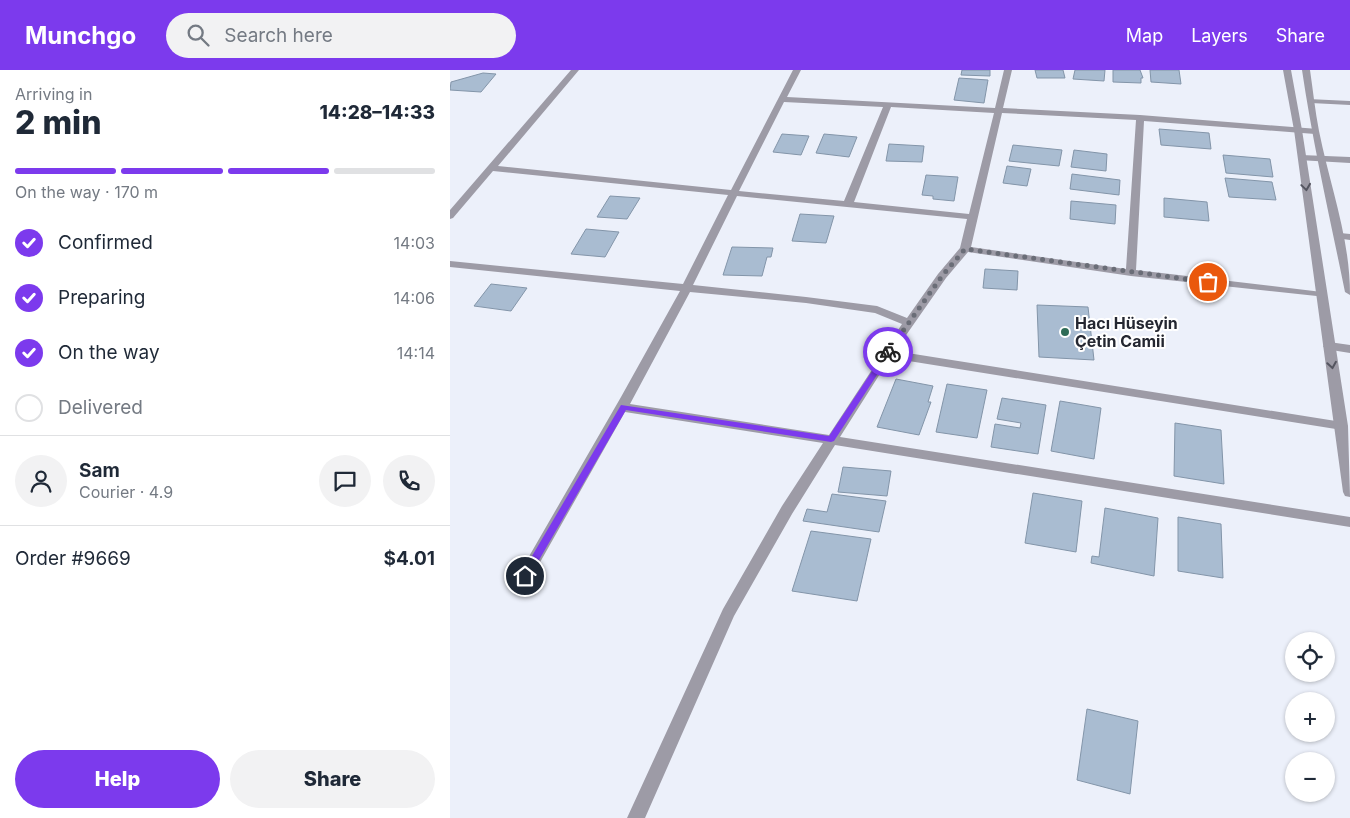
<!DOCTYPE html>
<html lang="en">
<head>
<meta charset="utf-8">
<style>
	body { margin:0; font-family:Inter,sans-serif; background:#f2f2f3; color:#1f2937; height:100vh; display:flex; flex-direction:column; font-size:19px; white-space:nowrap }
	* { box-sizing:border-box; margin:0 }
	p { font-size:16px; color:#747a83 }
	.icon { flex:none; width:28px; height:28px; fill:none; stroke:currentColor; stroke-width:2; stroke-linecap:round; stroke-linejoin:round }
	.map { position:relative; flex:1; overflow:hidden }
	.panel { display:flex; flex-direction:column; background:#fff; width:450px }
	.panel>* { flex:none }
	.fabs { position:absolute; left:835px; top:562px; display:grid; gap:10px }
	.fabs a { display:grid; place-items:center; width:50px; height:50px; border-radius:50%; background:#fff; box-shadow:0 1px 4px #0004; font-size:25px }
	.pin { position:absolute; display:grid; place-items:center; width:42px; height:42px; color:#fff; margin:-21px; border:2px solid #fff; border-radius:50%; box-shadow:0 1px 5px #0007 }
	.courier { position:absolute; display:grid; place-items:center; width:50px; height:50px; margin:-25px; border:4px solid #7c3aed; border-radius:50%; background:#fff; color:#222; box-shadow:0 1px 6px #0007 }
	.summary em { font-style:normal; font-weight:800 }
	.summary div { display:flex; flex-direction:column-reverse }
	.summary { display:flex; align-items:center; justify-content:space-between; height:85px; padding:0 15px }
	h1 { font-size:32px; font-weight:800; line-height:38px }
	.bar { display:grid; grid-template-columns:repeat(4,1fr); gap:8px 5px; align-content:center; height:60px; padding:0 15px }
	.bar i { height:6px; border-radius:4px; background:#e0e1e3 }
	.bar .active { background:#7c3aed }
	.bar p { grid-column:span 4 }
	.line { display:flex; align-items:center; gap:12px; padding:0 15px; border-top:1px solid #e0e1e3 }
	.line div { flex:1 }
	.round { display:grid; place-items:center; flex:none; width:52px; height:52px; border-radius:26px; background:#f2f2f3 }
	ol { padding:0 15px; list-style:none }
	li { display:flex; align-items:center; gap:15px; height:55px }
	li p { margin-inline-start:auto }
	li .icon { padding:5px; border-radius:50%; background:#7c3aed; color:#fff; stroke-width:4 }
	li:last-child { color:#747a83 }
	li i { width:28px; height:28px; border:2px solid #e0e1e3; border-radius:50% }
	.primary-button { display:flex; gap:10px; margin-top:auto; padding:10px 15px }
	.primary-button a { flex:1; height:58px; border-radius:30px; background:#7c3aed; color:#fff; font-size:20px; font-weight:800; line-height:58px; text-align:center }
	.primary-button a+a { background:#f2f2f3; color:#1f2937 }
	header { display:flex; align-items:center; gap:30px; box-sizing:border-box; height:70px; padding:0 25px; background:#7c3aed; color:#fff }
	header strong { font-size:24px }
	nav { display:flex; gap:28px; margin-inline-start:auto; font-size:18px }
	.search { width:350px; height:45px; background:#f2f2f3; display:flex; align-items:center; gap:12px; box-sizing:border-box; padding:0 18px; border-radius:28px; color:#747a83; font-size:19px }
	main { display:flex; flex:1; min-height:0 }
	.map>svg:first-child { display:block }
</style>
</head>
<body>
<header>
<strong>Munchgo</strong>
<div class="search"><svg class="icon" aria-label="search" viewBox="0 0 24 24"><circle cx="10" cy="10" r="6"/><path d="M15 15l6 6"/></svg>Search here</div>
<nav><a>Map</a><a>Layers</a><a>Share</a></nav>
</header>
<main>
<section class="panel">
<div class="summary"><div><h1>2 min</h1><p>Arriving in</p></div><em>14:28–14:33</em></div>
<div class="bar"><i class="active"></i><i class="active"></i><i class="active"></i><i></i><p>On the way · 170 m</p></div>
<ol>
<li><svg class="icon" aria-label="check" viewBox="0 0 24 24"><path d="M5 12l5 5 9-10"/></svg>Confirmed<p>14:03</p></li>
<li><svg class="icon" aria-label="check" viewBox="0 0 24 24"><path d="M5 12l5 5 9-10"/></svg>Preparing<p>14:06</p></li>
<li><svg class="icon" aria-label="check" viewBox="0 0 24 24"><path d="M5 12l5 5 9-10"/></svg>On the way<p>14:14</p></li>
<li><i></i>Delivered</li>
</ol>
<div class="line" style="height:90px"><a class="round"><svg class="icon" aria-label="person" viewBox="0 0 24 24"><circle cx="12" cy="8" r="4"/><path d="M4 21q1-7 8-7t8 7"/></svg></a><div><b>Sam</b><p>Courier · 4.9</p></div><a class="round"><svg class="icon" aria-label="chat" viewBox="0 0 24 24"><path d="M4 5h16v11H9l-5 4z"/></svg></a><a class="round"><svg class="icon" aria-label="phone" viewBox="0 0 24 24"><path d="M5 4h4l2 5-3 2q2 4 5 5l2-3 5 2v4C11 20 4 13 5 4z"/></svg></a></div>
<div class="line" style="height:65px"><div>Order #9669</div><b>$4.01</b></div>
<div class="primary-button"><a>Help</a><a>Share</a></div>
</section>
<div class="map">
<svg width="900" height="748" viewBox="0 0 900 748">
	<rect width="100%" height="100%" fill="#ecf0fa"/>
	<path fill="#a9bcd1" stroke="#8395a9" d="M 512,0 L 540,0 L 540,6 L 511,5 Z
		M 585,0 L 613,0 L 615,8 L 587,8 Z
		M 625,0 L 655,0 L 654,11 L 623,9 Z
		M 663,0 L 690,0 L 693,8 L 691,8 L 691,13 L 663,12 Z
		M 700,0 L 729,0 L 731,14 L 701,12 Z
		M 33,3 L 46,4 L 31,22 L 0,20 L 1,12 Z
		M 509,8 L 538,10 L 534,33 L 504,30 Z
		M 709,59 L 759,63 L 761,79 L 711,75 Z
		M 332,64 L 359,66 L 351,85 L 323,82 Z
		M 374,64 L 407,67 L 399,87 L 366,83 Z
		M 439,74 L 474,76 L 472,92 L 436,91 Z
		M 563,75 L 612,80 L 609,96 L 559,91 Z
		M 624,80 L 657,84 L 656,101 L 621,97 Z
		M 773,85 L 820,89 L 823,107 L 776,103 Z
		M 557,96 L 581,99 L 577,116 L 553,113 Z
		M 622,104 L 670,110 L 669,125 L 620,119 Z
		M 476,105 L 508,107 L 504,131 L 483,129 L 483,126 L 472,125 Z
		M 775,108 L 822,112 L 826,130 L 779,127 Z
		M 160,126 L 190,128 L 177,149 L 147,147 Z
		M 714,128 L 757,132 L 759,151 L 714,147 Z
		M 621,131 L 666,135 L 665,154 L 620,149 Z
		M 350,144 L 384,146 L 376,173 L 342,171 Z
		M 136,159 L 169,162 L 155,187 L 121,184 Z
		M 282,177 L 323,178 L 321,187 L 317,187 L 312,206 L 273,205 Z
		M 535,199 L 568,201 L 567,220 L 533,218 Z
		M 41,214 L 77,218 L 61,241 L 24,236 Z
		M 587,235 L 638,237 L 644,290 L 589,287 Z
		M 446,309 L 483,316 L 478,332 L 481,332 L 469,365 L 427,357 Z
		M 497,314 L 537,320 L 527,368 L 486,362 Z
		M 552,328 L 596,335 L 588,384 L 541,377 L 545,354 L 570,358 L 571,353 L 547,349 Z
		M 610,331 L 651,338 L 644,389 L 601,381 Z
		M 725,353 L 771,360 L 774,414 L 724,406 Z
		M 393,397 L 441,401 L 437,426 L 388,422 Z
		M 583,423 L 632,431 L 626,482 L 575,473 Z
		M 382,424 L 436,431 L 429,462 L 353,451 L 357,439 L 377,442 Z
		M 655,438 L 708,448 L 704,506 L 641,493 L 642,486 L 649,487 Z
		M 728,447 L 771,454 L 773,508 L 728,501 Z
		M 361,461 L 421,469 L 407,531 L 342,521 Z
		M 637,639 L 688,651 L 680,724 L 627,710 Z"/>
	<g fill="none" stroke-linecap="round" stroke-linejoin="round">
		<path fill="#9d9ba6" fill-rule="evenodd" d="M 121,0 L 129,0 L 48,96 L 281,120 L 343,0 L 351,0 L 337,27 L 545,38 L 554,0 L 562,0 L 553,38 L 690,45 L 868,59 L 868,63 L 865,64 L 694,51 L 686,200 L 872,222 L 877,225 L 876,227 L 681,206 L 518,182 L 496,208 L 445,281 L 892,352 L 898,356 L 896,359 L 892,360 L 440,288 L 390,367 L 900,447 L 900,457 L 385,375 L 342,444 L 284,546 L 195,748 L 177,748 L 273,539 L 332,436 L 373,373 L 175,342 L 80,510 L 75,512 L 70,510 L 68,506 L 70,502 L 171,327 L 230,221 L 0,197 L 0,191 L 233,214 L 278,125 L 43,101 L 3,148 L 0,149 L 0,140 ZM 334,32 L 433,37 L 394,131 L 289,121 ZM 441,37 L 544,43 L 519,144 L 404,132 ZM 552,43 L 686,50 L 676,199 L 521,177 ZM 287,126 L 517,149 L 510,178 L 488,204 L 457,248 L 427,236 L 356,227 L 243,215 ZM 240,222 L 356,233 L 425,243 L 452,254 L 379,365 L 180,334 Z
			M 858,29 L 900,31 L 900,35 L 861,33 L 858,33 Z
			M 851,85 L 900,87 L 900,93 L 848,90 L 848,86 Z
			M 890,163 L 900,164 L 900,170 L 886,168 L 885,166 Z
			M 879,272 L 900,275 L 900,283 L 875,279 L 873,276 Z"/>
		<path fill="#9d9ba6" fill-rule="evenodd" d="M 833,0 L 841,0 L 852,60 L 898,356 L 900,427 L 895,426 L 893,422 L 844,60 Z
			M 852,0 L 860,0 C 863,20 865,41 869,61 C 880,116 900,167 900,225 L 895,222 C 880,148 863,75 852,0 Z"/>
	</g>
	<defs><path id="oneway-chevron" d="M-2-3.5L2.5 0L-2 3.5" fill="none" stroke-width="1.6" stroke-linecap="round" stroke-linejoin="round" transform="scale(1.25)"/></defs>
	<g stroke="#545560">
		<use href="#oneway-chevron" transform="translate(856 117) rotate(82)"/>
		<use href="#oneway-chevron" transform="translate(882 295) rotate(81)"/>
	</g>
	<path fill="#7c3aed" d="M 436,280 L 442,282 L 384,371 L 381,372 L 176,340 L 78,509 L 72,509 L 72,503 L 171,335 L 379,366 Z"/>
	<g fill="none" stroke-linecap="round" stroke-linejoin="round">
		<path stroke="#6a6d77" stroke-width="5" stroke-dasharray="0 9" d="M 438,282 L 492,206 L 515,179 L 758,212"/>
	</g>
	<circle fill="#2e6b56" stroke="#fff" stroke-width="2" cx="615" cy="262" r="5"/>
	<g text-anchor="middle" stroke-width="4" stroke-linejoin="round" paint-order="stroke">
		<g font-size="16" font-weight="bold" fill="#242731" stroke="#fff" text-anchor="start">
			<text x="625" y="259">Hacı Hüseyin<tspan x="625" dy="18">Çetin Camii</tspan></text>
		</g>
	</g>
</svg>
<div class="fabs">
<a><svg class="icon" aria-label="locate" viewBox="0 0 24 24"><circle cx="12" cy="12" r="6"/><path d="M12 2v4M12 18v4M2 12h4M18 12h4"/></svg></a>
<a>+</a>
<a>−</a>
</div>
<div class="pin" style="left:758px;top:212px;background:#ea580c"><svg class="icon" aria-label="bag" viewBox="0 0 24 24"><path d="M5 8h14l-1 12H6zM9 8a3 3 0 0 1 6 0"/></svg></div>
<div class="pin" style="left:75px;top:506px;background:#1f2937"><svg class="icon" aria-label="home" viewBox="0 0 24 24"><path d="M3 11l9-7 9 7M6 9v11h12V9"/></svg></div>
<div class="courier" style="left:438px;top:282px"><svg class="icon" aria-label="bike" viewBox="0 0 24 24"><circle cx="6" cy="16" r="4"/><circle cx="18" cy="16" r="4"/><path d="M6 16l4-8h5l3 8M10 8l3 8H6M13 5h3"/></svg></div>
</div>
</main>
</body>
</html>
